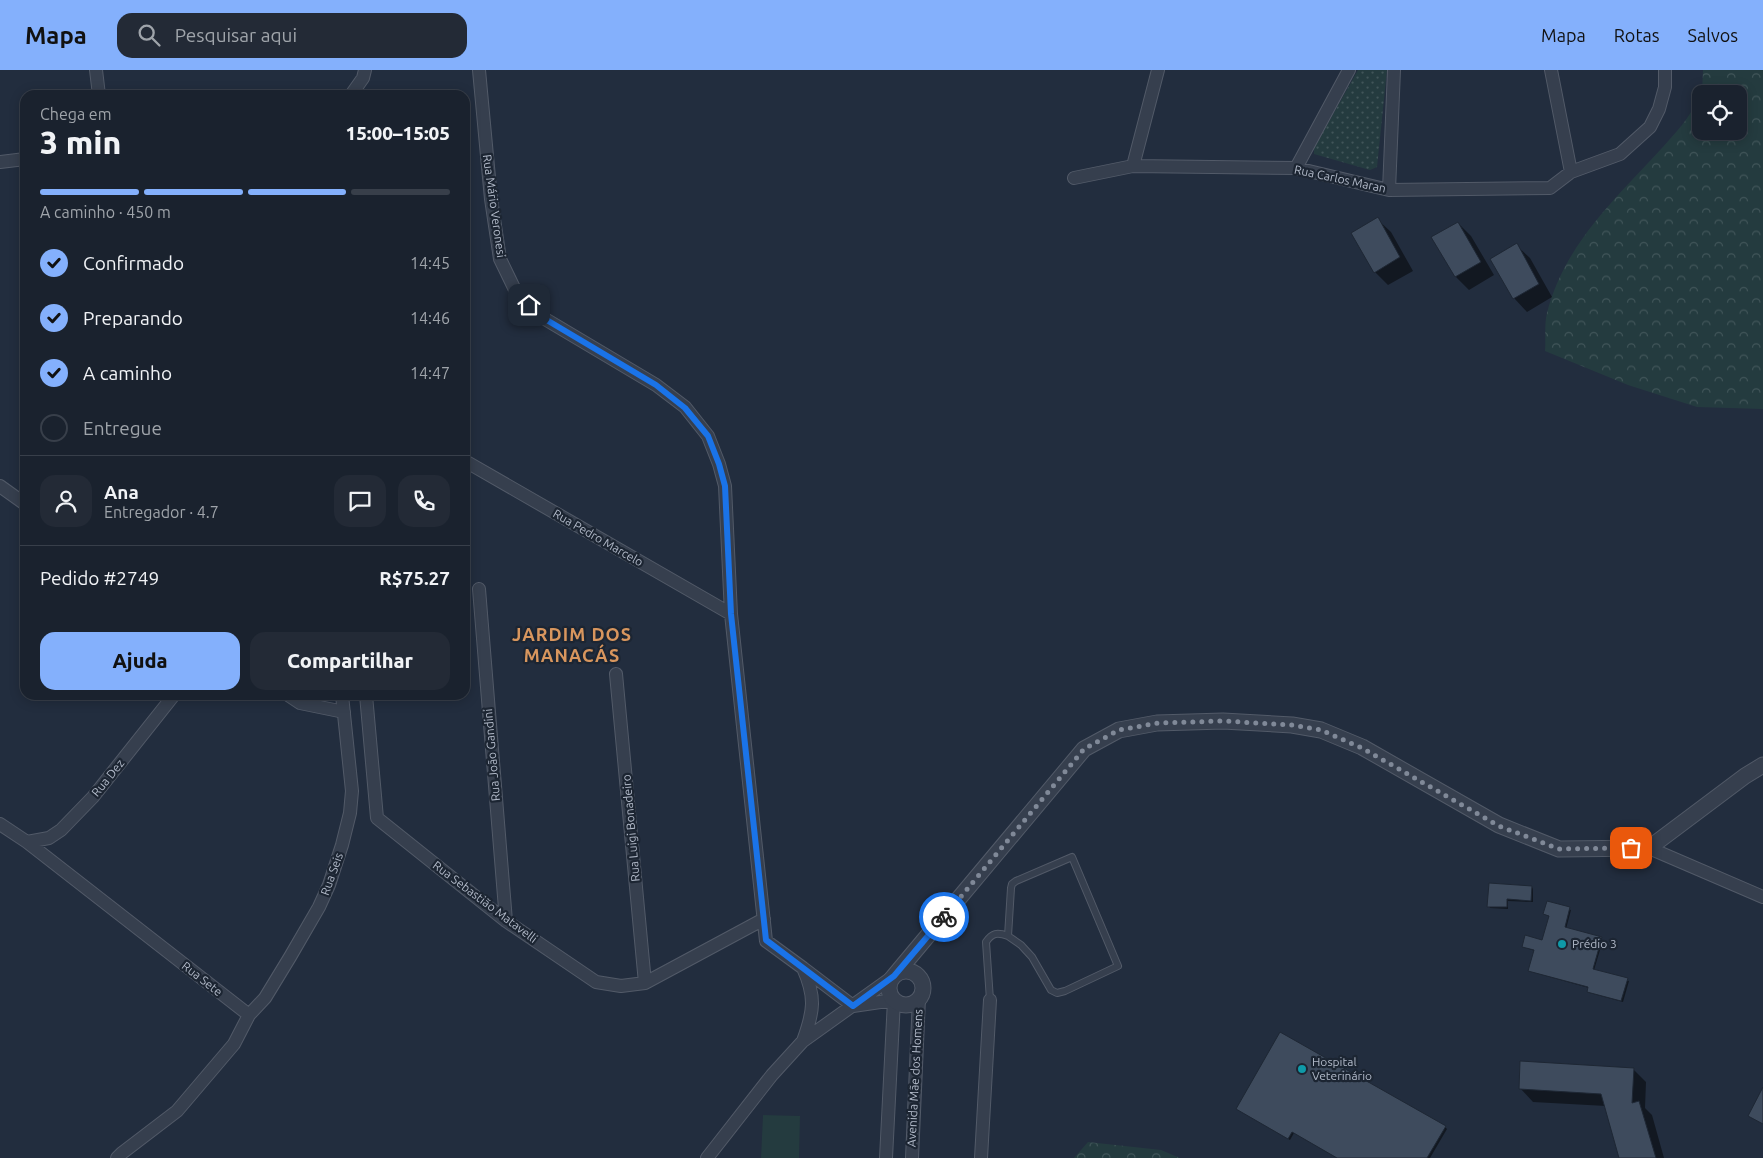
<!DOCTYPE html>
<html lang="pt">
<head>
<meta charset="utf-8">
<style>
	body { margin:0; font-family:Ubuntu,sans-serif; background:#232a36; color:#f1f3f6; height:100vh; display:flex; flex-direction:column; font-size:19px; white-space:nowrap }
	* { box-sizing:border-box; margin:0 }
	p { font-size:16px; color:#9fa4aa }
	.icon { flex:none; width:28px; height:28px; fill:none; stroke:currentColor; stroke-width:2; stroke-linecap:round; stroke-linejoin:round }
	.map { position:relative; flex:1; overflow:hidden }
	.details { position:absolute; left:20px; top:20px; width:450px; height:610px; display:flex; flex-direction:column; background:#1a222e; border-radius:15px; box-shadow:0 2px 12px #0003,0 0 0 1px #383f4a }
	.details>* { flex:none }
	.controls { position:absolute; left:1692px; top:15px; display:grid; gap:10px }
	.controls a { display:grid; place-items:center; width:55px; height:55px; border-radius:10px; background:#1a222e; box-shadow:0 2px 12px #0003,0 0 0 1px #383f4a; font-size:25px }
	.pin { position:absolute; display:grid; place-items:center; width:42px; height:42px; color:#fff; margin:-21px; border-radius:10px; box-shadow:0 2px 8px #0006 }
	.courier { position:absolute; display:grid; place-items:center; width:50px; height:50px; margin:-25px; border:4px solid #1a73e8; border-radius:50%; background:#fff; color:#222; box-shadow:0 1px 6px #0007 }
	.summary em { font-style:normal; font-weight:800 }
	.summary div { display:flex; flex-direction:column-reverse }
	.summary { display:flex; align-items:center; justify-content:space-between; height:85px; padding:0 20px }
	h1 { font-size:32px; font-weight:800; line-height:38px }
	.bar { display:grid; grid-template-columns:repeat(4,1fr); gap:8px 5px; align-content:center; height:60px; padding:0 20px }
	.bar i { height:6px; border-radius:4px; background:#383f4a }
	.bar .active { background:#84b0fc }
	.bar p { grid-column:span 4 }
	.line { display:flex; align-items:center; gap:12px; padding:0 20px; border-top:1px solid #383f4a }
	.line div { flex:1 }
	.round { display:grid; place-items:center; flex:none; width:52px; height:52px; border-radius:15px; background:#232a36 }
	ol { padding:0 20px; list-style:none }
	li { display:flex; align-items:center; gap:15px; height:55px }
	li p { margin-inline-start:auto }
	li .icon { padding:5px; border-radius:50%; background:#84b0fc; color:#111; stroke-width:4 }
	li:last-child { color:#9fa4aa }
	li i { width:28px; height:28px; border:2px solid #383f4a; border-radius:50% }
	.button { display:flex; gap:10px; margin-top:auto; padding:10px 20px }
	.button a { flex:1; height:58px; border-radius:15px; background:#84b0fc; color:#111; font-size:20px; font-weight:800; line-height:58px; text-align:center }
	.button a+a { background:#232a36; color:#f1f3f6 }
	header { display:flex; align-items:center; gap:30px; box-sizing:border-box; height:70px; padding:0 25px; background:#84b0fc; color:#111 }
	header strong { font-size:24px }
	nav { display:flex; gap:28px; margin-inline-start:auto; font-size:18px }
	.search { width:350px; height:45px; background:#232a36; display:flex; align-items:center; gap:12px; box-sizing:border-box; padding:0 18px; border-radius:15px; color:#9fa4aa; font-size:19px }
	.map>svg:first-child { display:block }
</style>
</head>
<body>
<header>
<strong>Mapa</strong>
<div class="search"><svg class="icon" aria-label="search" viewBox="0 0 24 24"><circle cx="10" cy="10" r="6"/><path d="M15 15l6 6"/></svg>Pesquisar aqui</div>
<nav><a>Mapa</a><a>Rotas</a><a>Salvos</a></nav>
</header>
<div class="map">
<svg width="1763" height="1088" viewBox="0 0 1763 1088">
	<defs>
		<pattern id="forest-crowns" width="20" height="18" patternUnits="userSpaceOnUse" patternTransform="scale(1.25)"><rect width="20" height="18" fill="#243b3f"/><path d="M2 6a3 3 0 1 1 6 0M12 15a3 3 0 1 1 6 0" fill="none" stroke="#415559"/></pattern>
		<pattern id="park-dots" width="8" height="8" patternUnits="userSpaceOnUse" patternTransform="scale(1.25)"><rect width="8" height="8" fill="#243b3f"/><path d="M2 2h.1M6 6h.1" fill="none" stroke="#415559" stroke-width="1.8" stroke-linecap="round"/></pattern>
	</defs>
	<rect width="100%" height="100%" fill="#222d3e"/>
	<path fill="#243b3f" d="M 763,1045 L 800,1046 L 799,1088 L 761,1088 Z"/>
	<path fill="url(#forest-crowns)" d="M 1703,0 L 1763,0 L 1763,339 L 1697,337 L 1628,315 L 1545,281 C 1546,269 1544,255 1547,243 C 1566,167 1629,117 1677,61 C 1687,50 1694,37 1701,26 L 1701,61 L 1739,61 L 1739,24 L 1702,24 Z
		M 1088,1072 L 1161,1080 L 1180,1088 L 1074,1088 Z"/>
	<path fill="url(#park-dots)" d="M 1358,0 L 1387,0 L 1377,97 L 1370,100 L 1314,84 L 1314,78 Z"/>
	<path fill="#0007" d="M 1377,149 L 1391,162 L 1413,201 L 1388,215 L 1375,202 Z
		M 1458,153 L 1471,166 L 1494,205 L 1469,220 L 1456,207 L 1433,168 Z
		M 1516,175 L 1530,188 L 1552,227 L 1527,242 L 1514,228 L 1491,189 Z
		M 1532,817 L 1533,819 L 1533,832 L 1508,831 L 1508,839 L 1490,838 L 1489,836 Z
		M 1547,832 L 1571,840 L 1566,859 L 1603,870 L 1594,900 L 1629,911 L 1623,932 L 1590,923 L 1588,921 L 1589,918 L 1532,902 L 1535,881 L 1523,877 L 1543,871 L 1550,847 L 1544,844 Z
		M 1633,999 L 1646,1012 L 1645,1038 L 1652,1045 L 1664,1088 L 1621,1088 L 1606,1036 L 1533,1032 L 1520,1018 Z
		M 1237,1039 L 1445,1057 L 1447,1059 L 1430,1088 L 1337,1088 L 1294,1063 L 1290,1070 Z"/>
	<path fill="#3e4b5d" stroke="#1e2734" d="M 1378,147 L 1400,187 L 1374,203 L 1351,163 Z
		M 1458,152 L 1481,192 L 1455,207 L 1431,167 Z
		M 1517,173 L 1539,214 L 1513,229 L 1490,189 Z
		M 1489,813 L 1532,816 L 1531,831 L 1507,829 L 1507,837 L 1487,837 Z
		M 1547,831 L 1570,837 L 1565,857 L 1602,867 L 1593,899 L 1628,908 L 1621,931 L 1587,922 L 1588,917 L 1528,901 L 1534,880 L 1522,877 L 1525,865 L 1542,870 L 1549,846 L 1543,844 Z
		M 1280,962 L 1446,1056 L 1427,1088 L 1337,1088 L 1292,1062 L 1288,1069 L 1236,1039 Z
		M 1520,991 L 1634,998 L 1632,1033 L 1639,1031 L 1656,1088 L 1619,1088 L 1601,1024 L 1519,1019 Z
		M 1763,1017 L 1763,1054 L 1748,1046 Z"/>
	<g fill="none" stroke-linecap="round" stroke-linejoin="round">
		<g stroke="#525a68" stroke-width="8">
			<path id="service" d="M 1072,787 L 1118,896 L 1065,921 L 1057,923 L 1051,920 L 1032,887 L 1021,875 L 1008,866 L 1011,818 L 1012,814 L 1016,811 Z
				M 990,930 L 986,872 C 992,863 997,862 1008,866"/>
		</g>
		<g stroke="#525a68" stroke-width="14">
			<path id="minor" d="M 96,0 L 99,25
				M 479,0 L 491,129 L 500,189 L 517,224 L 540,246 L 656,315 L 685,337 L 708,366 L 719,394 L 725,416 L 731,544 L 766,871 L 803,898
				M 1551,0 L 1571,102
				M 351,25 L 363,8 L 365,0
				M 0,92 L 25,89
				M 1133,96 L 1158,0
				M 1296,98 L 1349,0
				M 1074,108 L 1133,96 L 1296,98 L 1389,120 L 1550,118 L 1571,102 L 1620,84 L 1650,57 L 1659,39 L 1665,17 L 1665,0
				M 1389,120 L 1394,0
				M 465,391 L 731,544
				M 0,416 L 25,434
				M 479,519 L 506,851
				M 616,604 L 645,913
				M 288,625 L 300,633 L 344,642
				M 366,625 L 377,748 L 506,851 L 596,912 L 621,916 L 645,913 L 764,849
				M 0,754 L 27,772 L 249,945
				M 27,772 L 49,768 L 61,760 L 93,727 L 174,625
				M 1649,778 L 1763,827
				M 803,971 C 814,941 816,927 803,898 L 853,936 L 894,930 L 886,1088
				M 117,1088 L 122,1083 L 177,1041 L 234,974 L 249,945 L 265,928 L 290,887 L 319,837 L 329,815 L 342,775 L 350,743 L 352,721 L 342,625
				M 707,1088 L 772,1005 L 803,971 L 894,906
				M 912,1088 L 919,928
				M 981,1088 L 990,930"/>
		</g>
		<g stroke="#525a68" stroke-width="17">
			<path id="tertiary" d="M889 918a17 17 0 1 1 34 0a17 17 0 1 1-34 0Z
				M 894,906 L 1084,679 L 1119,660 L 1157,653 L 1223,651 L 1292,655 L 1321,660 L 1362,677 L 1499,755 L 1559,779 L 1649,778 L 1745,706 L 1763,695"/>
		</g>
		<use href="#service" stroke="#363f4e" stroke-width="6"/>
		<use href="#minor" stroke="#363f4e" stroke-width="12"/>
		<use href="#tertiary" stroke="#363f4e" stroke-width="15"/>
	</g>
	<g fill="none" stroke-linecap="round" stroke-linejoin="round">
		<path stroke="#808998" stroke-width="5" stroke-dasharray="0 9" d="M 944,847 L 1084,679 L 1119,660 L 1158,653 L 1223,651 L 1292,655 L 1321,660 L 1362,678 L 1499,756 L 1559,779 L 1631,778"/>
		<path stroke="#1a73e8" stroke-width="6" d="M 529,235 L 540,246 L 656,315 L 685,338 L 708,366 L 719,394 L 725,416 L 731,544 L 766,870 L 853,936 L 894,906 L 944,847"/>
	</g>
	<g fill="#0f9aa8" stroke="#1c2532" stroke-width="2">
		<circle cx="1562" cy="874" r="5"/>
		<circle cx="1302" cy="999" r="5"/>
	</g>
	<g text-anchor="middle" stroke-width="4.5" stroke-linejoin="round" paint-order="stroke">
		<g font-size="12" fill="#b2bac9" stroke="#1c2532">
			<text transform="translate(1340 109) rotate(12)" y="4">Rua Carlos Maran</text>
			<text transform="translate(494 136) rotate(82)" y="4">Rua Mário Veronesi</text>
			<text transform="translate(598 468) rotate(30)" y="4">Rua Pedro Marcelo</text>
			<text transform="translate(492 685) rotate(-95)" y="4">Rua João Gandini</text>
			<text transform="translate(108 708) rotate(-51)" y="4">Rua Dez</text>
			<text transform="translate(631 758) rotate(-95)" y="4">Rua Luigi Bonadeiro</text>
			<text transform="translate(332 804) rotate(-70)" y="4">Rua Seis</text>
			<text transform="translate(485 832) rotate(37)" y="4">Rua Sebastião Matavelli</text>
			<text transform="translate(202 909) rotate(38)" y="4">Rua Sete</text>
			<text transform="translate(915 1008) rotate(-87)" y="4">Avenida Mãe dos Homens</text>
		</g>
		<g font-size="12" fill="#b2bac9" stroke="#1c2532" text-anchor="start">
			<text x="1572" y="878">Prédio 3</text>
			<text x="1312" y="996">Hospital<tspan x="1312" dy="14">Veterinário</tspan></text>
		</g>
		<g font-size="18" font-weight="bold" letter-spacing="1" fill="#d8965e" stroke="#1c2532">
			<text x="572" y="571">JARDIM DOS<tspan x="572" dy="21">MANACÁS</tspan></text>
		</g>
	</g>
</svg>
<div class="controls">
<a><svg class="icon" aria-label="locate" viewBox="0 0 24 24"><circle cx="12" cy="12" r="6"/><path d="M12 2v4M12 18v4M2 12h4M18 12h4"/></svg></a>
</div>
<div class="pin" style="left:1631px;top:778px;background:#ea580c"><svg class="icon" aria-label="bag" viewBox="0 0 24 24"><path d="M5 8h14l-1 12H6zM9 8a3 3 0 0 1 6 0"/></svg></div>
<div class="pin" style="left:529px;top:235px;background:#1f2937"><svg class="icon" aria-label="home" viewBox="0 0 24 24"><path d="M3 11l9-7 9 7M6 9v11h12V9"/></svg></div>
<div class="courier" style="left:944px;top:847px"><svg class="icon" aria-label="bike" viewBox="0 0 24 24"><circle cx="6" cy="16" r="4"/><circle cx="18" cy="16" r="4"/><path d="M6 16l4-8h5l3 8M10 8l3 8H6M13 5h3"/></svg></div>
<section class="details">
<div class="summary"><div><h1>3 min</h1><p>Chega em</p></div><em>15:00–15:05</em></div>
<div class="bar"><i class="active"></i><i class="active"></i><i class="active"></i><i></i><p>A caminho · 450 m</p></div>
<ol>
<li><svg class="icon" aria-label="check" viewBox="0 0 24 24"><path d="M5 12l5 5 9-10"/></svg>Confirmado<p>14:45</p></li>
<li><svg class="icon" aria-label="check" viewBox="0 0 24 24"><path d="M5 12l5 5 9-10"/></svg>Preparando<p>14:46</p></li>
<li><svg class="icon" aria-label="check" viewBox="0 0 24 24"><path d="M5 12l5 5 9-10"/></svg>A caminho<p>14:47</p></li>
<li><i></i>Entregue</li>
</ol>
<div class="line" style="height:90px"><a class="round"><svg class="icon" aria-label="person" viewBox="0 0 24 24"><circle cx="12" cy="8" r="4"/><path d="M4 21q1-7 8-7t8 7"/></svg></a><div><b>Ana</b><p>Entregador · 4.7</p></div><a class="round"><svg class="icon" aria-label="chat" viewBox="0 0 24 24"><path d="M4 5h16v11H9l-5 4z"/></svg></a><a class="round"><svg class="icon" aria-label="phone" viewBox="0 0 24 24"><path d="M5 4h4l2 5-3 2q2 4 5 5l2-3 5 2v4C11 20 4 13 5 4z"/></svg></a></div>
<div class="line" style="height:65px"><div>Pedido #2749</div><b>R$75.27</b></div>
<div class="button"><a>Ajuda</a><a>Compartilhar</a></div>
</section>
</div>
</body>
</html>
